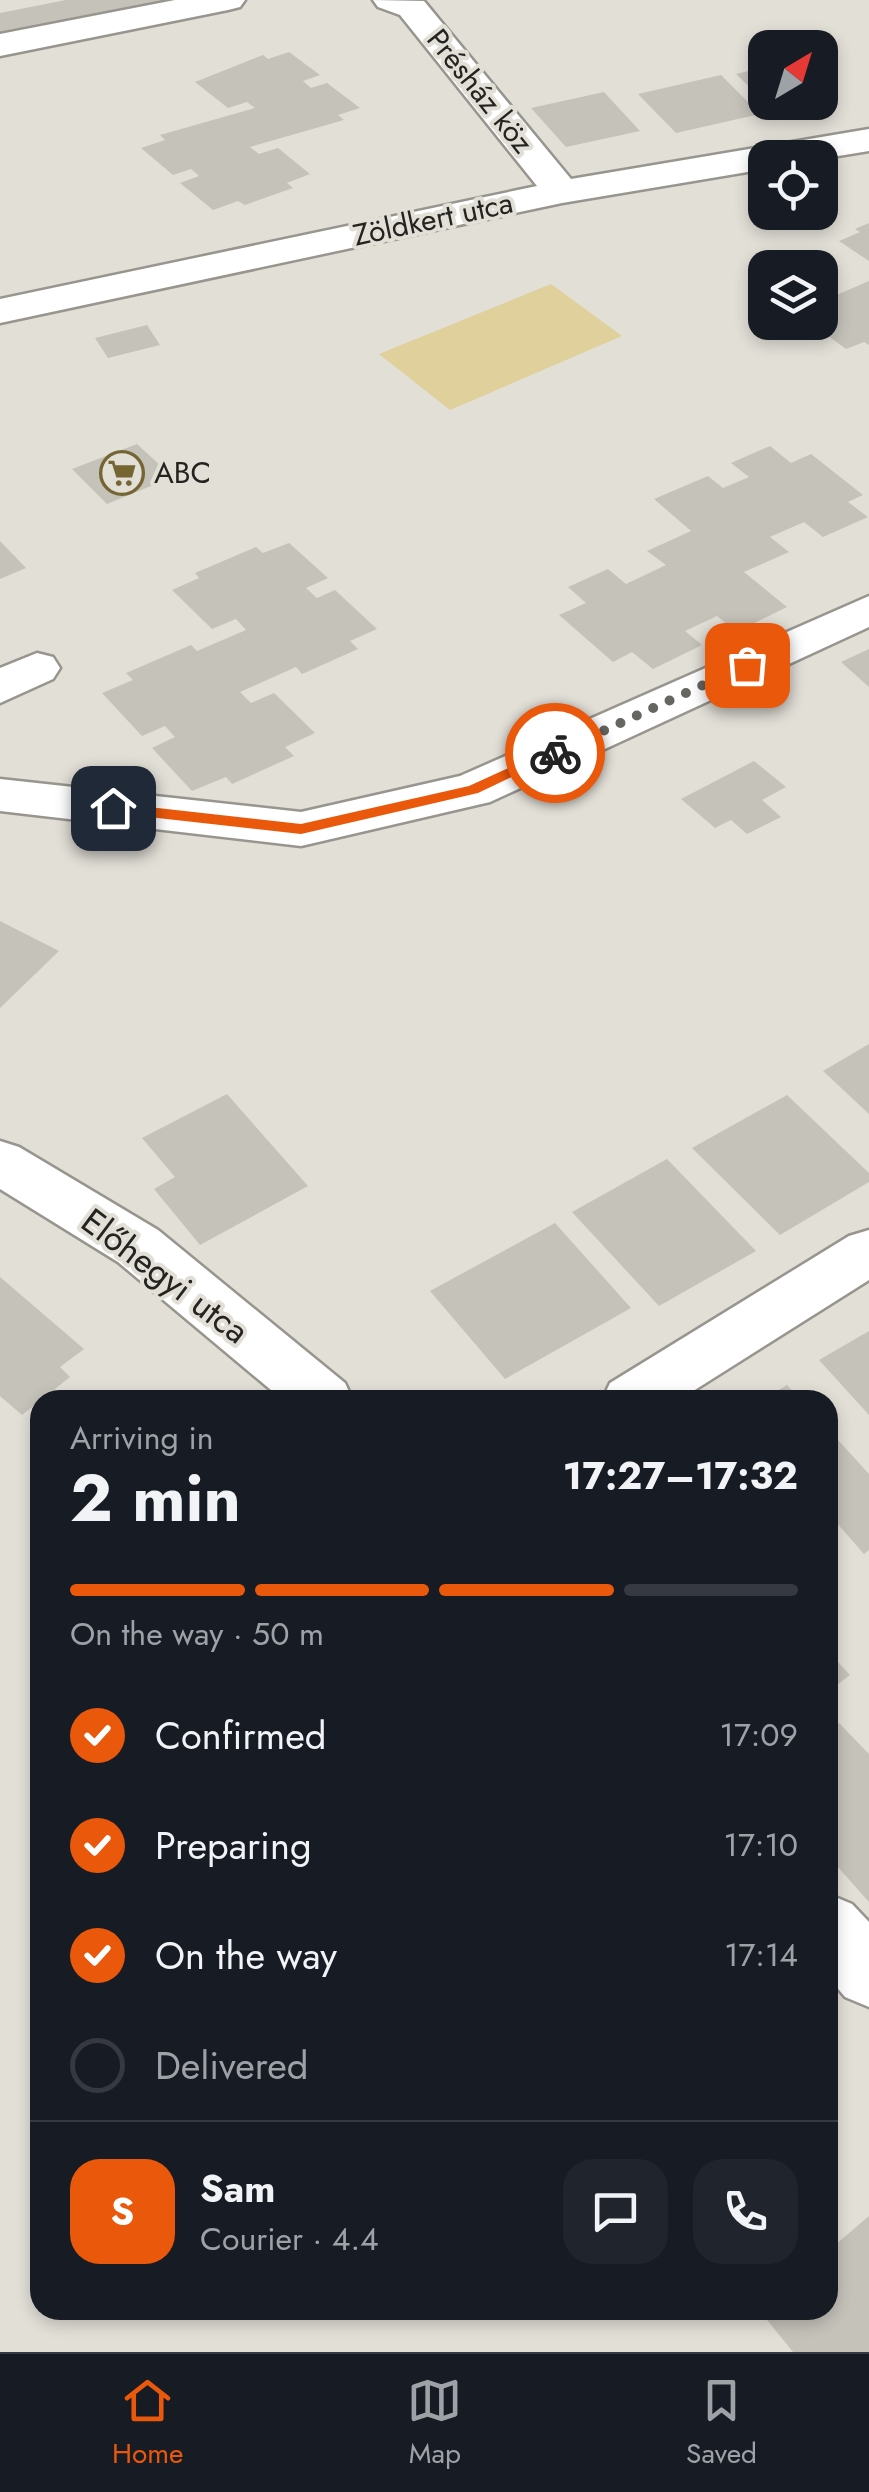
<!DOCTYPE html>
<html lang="en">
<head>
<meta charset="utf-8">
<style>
	body { margin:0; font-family:Jost,sans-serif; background:#20242c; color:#f1f3f6; height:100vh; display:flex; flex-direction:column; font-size:38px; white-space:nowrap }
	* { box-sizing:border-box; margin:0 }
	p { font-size:32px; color:#9ea1a6 }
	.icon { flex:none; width:55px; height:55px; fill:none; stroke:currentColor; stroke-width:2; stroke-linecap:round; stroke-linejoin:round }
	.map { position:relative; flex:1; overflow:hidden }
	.side { position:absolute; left:30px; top:1390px; width:808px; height:930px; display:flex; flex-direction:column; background:#171b24; border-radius:30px; box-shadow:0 5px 15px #0003 }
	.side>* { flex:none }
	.needle { width:65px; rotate:38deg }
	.tools { position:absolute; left:748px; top:30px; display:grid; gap:20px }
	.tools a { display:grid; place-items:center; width:90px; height:90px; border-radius:20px; background:#171b24; box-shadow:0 5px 15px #0003; font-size:50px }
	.pin { position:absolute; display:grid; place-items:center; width:85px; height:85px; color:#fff; margin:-42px; border-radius:20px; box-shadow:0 5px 15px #0006 }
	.courier { position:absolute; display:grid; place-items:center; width:100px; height:100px; margin:-50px; border:8px solid #ea580c; border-radius:50%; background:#fff; color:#222; box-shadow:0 2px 12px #0007 }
	.headline em { font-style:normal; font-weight:700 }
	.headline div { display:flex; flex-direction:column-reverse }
	.headline { display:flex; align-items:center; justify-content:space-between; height:170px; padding:0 40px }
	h1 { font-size:65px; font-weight:700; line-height:75px }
	.bar { display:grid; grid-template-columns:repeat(4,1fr); gap:15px 10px; align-content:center; height:120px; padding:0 40px }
	.bar i { height:12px; border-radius:8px; background:#363941 }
	.bar .selected { background:#ea580c }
	.bar p { grid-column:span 4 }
	.line { display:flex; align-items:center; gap:25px; padding:0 40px; border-top:2px solid #363941 }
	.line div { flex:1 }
	.round { display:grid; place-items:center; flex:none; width:105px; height:105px; border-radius:30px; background:#20242c }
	ol { padding:0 40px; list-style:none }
	li { display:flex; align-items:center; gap:30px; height:110px }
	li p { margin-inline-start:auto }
	li .icon { padding:10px; border-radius:50%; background:#ea580c; color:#fff; stroke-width:4 }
	li:last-child { color:#9ea1a6 }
	li i { width:55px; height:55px; border:5px solid #363941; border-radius:50% }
	.tabs { display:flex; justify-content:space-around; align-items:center; height:140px; border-top:2px solid #363941; background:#171b24; font-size:28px; color:#9ea1a6 }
	.tabs a { display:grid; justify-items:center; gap:5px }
	.tabs .selected { color:#ea580c }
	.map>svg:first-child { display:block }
</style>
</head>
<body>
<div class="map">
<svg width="869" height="2352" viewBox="0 0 869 2352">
	<rect width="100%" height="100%" fill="#e2dfd7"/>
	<path fill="#dfd09c" d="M 551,284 L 622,336 L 450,410 L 379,354 Z"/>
	<path fill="#c5c2ba" d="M 66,0 L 163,0 L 163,2 L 0,34 L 0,13 Z
		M 289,52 L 320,75 L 303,81 L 311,88 L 327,83 L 360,108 L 338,115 L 344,120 L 250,147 L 259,154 L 278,148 L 310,174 L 287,183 L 293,188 L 245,205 L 238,201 L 213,210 L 180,183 L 199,176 L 191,169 L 173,175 L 141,148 L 165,140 L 160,135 L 255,108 L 247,102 L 228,108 L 195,82 L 263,55 L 268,59 Z
		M 765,67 L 765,102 L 736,74 Z
		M 721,75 L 760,114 L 676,133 L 638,94 Z
		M 604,92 L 640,131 L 566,147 L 531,108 Z
		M 765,102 L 818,102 L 818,104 L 776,114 Z
		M 869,223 L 869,261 L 839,241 L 860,232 L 855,229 Z
		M 869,281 L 869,345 L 864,342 L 846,349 L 809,322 L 820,322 L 820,310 L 826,308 L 820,302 Z
		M 147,325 L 160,345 L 108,358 L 95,338 Z
		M 137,444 L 173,477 L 107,504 L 72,469 Z
		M 770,446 L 791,463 L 811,454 L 863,495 L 848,502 L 868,517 L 823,537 L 804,522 L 770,537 L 789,552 L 744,572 L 787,607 L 736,632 L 717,616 L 685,631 L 702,645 L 653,669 L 632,652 L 613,662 L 559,615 L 586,603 L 568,587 L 608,569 L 626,584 L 666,565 L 647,551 L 691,531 L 654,499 L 708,476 L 723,488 L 749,477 L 731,463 Z
		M 0,541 L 26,568 L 0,579 Z
		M 289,543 L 328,578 L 306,588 L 317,598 L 335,590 L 377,629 L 350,641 L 358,649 L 302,674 L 296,667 L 240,692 L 251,703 L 274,693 L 315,733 L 285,747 L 294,756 L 232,784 L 226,777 L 192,791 L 152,748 L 175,737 L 165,726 L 142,736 L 102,693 L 133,680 L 126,673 L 191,645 L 197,651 L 246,630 L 236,619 L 212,629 L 172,590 L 199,578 L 195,573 L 256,547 L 263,553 Z
		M 869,649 L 869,687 L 841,662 Z
		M 754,761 L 786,787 L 762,800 L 781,817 L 747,834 L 731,820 L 715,828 L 681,799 Z
		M 0,921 L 59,951 L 0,1008 Z
		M 869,1044 L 869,1114 L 823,1071 Z
		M 227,1094 L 308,1186 L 200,1245 L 154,1189 L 175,1177 L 142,1138 Z
		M 787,1095 L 869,1173 L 869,1182 L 780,1235 L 692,1148 Z
		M 667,1159 L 756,1251 L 659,1306 L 572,1212 Z
		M 555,1223 L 631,1308 L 505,1379 L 430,1291 Z
		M 0,1277 L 84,1349 L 60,1367 L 70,1377 L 22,1415 L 0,1396 Z
		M 869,1331 L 869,1415 L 819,1360 Z
		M 787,1385 L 801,1400 L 762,1400 Z
		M 828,1429 L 869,1474 L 869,1550 L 864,1554 L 828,1513 Z
		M 828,1651 L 850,1675 L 828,1692 Z
		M 839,1723 L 869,1754 L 869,1902 L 828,1856 L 828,1732 Z
		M 869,2216 L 869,2352 L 793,2352 L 759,2310 L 828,2310 L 828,2251 Z"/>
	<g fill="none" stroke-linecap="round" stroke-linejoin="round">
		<g stroke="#97958e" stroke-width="5">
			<path id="minor" d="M 175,0 L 245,0 L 240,7 L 228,10 L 0,56 L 0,34 Z
				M 373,0 L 424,1 L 571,179 L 869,129 L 869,151 L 820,159 L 765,158 L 765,169 L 562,203 L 0,323 L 0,299 L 537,186 L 400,15 L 378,7 Z
				M 869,596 L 869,627 L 490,802 L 301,846 L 0,811 L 0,779 L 301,812 L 460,776 Z
				M 37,653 L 53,657 L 60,668 L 53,679 L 0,703 L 0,668 Z
				M 0,1141 L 19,1147 L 158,1230 L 345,1383 L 353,1400 L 283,1400 L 118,1262 L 0,1189 Z
				M 869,1230 L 869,1280 L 679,1400 L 602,1400 L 610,1383 L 849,1236 Z
				M 828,1894 L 852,1904 L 869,1922 L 869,2007 L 845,1997 L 828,1977 Z"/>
		</g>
		<use href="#minor" fill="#fff" fill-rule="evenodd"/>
	</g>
	<path fill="#ea580c" d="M 550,749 L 562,753 L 478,793 L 301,834 L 113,813 L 106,808 L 113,803 L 301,824 L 469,786 Z"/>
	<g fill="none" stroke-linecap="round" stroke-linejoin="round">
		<path stroke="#666560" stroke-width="10" stroke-dasharray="0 18" d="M 555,753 L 747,665"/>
	</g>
	<defs>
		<g id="supermarket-ring" transform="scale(2.25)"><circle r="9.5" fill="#e2dfd7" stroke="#746533" stroke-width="1.5"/><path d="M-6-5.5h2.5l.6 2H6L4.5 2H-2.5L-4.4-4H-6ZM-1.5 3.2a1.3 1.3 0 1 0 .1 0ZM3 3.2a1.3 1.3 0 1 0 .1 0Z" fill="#746533"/></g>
	</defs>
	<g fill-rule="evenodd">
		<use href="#supermarket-ring" x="122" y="473"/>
	</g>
	<g text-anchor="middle" stroke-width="8" stroke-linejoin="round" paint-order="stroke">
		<g font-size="30" fill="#242320" stroke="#e2dfd7">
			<text transform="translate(480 91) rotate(51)" y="10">Présház köz</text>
			<text transform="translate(433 219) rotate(-12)" y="10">Zöldkert utca</text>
		</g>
		<g font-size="30" fill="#242320" stroke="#e2dfd7" text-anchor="start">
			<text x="154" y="483">ABC</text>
		</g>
		<g font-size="35" fill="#242320" stroke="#e2dfd7">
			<text transform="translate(165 1276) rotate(37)" y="12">Előhegyi utca</text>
		</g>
	</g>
</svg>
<div class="tools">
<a><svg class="needle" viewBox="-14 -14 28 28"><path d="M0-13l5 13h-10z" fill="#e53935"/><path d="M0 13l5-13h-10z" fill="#9ea1a6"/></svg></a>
<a><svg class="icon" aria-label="locate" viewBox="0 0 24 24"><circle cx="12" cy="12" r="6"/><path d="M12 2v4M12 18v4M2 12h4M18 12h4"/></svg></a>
<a><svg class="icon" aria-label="layers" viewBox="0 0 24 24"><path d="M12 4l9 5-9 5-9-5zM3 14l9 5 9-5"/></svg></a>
</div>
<div class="pin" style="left:747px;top:665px;background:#ea580c"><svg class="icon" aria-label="bag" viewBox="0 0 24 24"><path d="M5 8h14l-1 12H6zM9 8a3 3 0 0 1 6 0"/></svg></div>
<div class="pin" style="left:113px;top:808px;background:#1f2937"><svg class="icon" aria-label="home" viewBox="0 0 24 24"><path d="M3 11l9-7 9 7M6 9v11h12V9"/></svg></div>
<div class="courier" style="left:555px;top:753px"><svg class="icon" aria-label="bike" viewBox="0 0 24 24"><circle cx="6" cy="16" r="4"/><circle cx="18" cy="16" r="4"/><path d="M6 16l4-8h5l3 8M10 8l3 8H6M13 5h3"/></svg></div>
<section class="side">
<div class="headline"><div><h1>2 min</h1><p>Arriving in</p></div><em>17:27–17:32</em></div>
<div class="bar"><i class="selected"></i><i class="selected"></i><i class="selected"></i><i></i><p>On the way · 50 m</p></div>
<ol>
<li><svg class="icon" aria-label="check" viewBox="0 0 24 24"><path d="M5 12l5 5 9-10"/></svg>Confirmed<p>17:09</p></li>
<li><svg class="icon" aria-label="check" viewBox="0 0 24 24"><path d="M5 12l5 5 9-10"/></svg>Preparing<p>17:10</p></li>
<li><svg class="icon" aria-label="check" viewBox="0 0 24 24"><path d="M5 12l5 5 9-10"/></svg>On the way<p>17:14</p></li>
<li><i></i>Delivered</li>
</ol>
<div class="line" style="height:180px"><b class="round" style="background:#ea580c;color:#fff">S</b><div><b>Sam</b><p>Courier · 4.4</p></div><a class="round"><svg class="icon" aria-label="chat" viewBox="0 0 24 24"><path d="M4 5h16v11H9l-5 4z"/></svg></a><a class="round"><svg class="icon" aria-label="phone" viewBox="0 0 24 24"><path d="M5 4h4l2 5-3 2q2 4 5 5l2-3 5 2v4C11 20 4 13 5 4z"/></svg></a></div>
</section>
</div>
<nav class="tabs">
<a class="selected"><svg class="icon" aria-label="home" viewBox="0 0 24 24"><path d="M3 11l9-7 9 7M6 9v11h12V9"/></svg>Home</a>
<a><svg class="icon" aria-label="map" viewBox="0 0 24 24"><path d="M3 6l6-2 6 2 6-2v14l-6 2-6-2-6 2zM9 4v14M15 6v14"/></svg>Map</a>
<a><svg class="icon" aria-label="saved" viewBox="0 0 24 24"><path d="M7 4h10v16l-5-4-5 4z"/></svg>Saved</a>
</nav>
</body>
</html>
